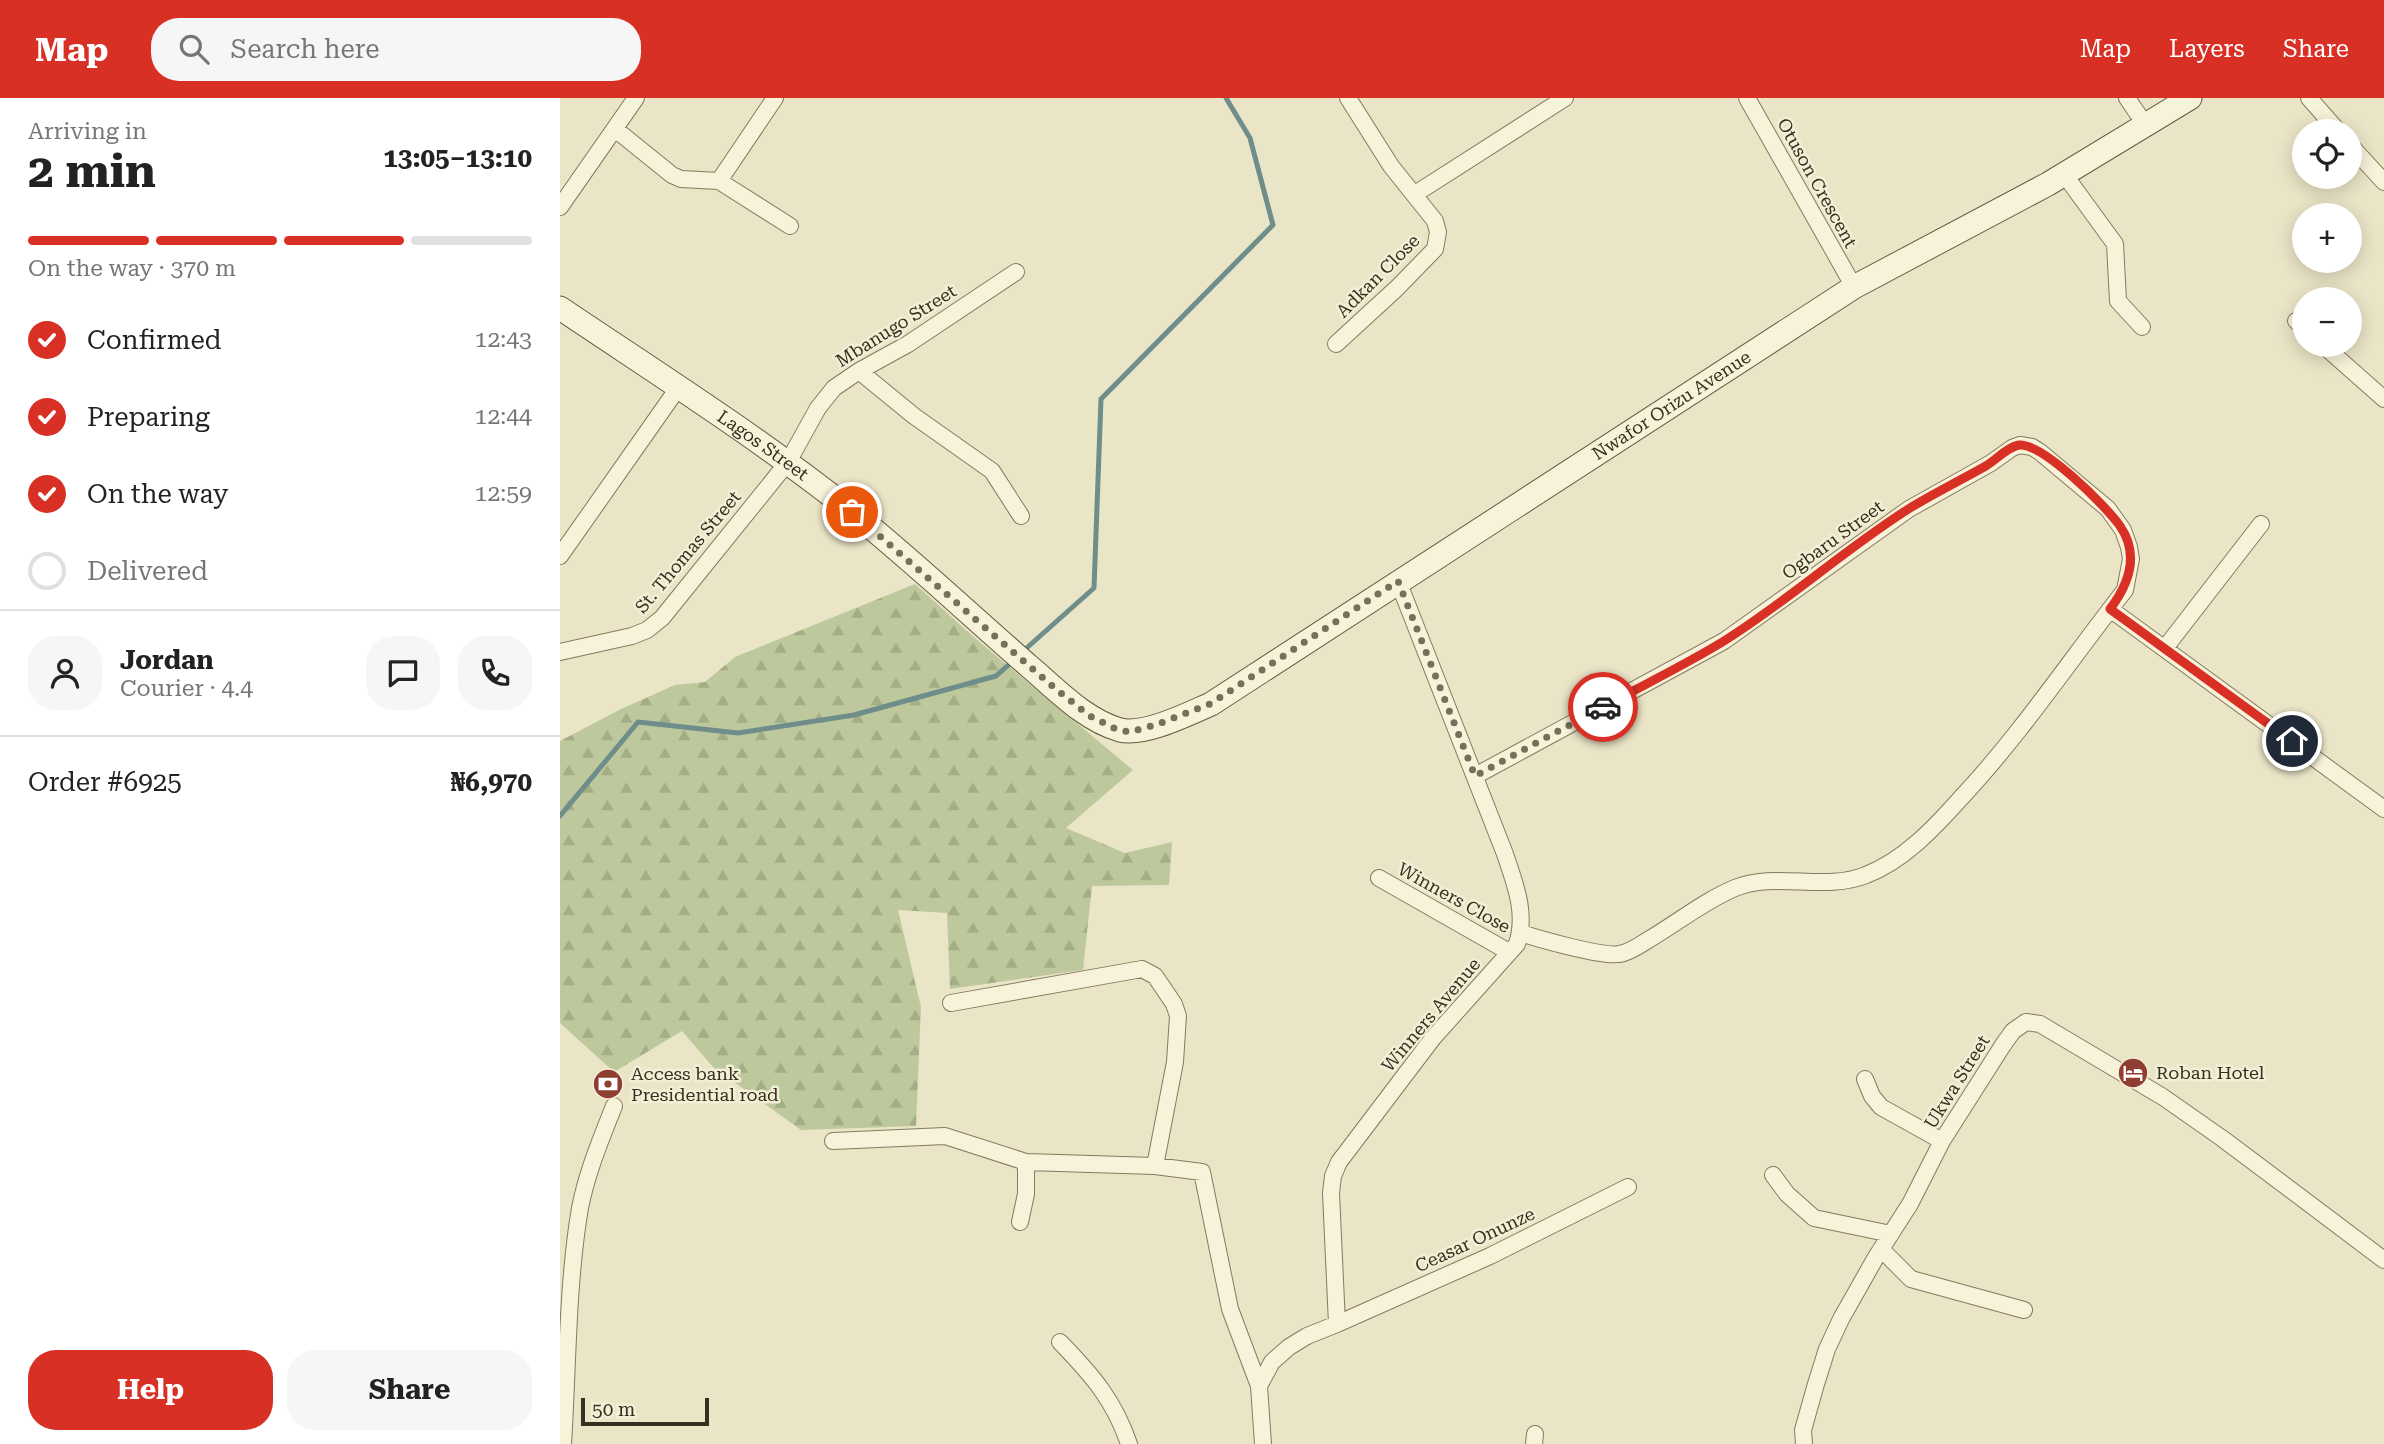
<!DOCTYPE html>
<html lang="en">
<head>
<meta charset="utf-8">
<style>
	body { margin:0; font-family:"Roboto Serif",serif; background:#f6f6f6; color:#222; height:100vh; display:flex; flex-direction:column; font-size:26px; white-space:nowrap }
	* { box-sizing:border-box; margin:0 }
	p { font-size:23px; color:#767676 }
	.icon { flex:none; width:38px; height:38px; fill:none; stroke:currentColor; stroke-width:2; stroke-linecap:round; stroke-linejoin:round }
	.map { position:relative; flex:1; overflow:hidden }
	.panel { display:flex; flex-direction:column; background:#fff; width:560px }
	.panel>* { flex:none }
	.buttons { position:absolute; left:1732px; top:21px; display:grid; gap:14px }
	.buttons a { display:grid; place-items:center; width:70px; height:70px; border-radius:50%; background:#fff; box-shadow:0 4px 18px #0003; font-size:35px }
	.scale { position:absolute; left:21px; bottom:18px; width:128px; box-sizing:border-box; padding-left:7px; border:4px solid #372f20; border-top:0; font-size:19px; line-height:24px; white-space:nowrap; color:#372f20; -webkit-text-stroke:5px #f3efd6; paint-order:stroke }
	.pin { position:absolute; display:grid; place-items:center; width:60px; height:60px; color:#fff; margin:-30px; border:4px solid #fff; border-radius:50%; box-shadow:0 2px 7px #0007 }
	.courier { position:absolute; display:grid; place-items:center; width:70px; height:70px; margin:-35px; border:5px solid #d93025; border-radius:50%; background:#fff; color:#222; box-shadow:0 2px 9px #0007 }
	.summary em { font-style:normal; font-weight:700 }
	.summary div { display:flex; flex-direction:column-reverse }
	.summary { display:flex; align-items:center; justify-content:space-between; height:119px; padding:0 28px }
	h1 { font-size:46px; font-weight:700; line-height:52px }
	.bar { display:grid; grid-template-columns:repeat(4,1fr); gap:10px 7px; align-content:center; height:84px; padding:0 28px }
	.bar i { height:9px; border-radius:5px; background:#e0e0e0 }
	.bar .active { background:#d93025 }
	.bar p { grid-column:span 4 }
	.line { display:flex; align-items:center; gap:18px; padding:0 28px; border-top:2px solid #e0e0e0 }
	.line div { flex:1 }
	.round { display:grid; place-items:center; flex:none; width:74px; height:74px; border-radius:28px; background:#f6f6f6 }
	ol { padding:0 28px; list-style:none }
	li { display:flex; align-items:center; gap:21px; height:77px }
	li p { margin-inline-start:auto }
	li .icon { padding:7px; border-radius:50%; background:#d93025; color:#fff; stroke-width:4 }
	li:last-child { color:#767676 }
	li i { width:38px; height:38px; border:4px solid #e0e0e0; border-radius:50% }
	.cta { display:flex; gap:14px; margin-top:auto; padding:14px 28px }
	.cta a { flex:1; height:80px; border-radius:28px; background:#d93025; color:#fff; font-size:28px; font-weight:700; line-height:80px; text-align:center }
	.cta a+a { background:#f6f6f6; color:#222 }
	header { display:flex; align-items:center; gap:42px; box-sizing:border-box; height:98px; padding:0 35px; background:#d93025; color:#fff }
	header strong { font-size:33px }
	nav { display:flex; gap:38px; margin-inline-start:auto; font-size:24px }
	.search { width:490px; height:63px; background:#f6f6f6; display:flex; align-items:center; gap:18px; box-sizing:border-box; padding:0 24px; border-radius:28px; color:#767676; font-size:26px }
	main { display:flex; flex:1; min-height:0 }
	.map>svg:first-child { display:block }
</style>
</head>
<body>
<header>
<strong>Map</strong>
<div class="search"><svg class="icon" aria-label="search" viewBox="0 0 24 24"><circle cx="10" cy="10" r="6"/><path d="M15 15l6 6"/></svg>Search here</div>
<nav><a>Map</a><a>Layers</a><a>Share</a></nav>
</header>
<main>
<section class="panel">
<div class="summary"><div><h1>2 min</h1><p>Arriving in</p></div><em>13:05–13:10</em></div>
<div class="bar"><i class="active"></i><i class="active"></i><i class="active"></i><i></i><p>On the way · 370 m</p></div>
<ol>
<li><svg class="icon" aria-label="check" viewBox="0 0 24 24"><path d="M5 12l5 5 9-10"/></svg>Confirmed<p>12:43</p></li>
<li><svg class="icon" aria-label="check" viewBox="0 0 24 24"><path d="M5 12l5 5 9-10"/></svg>Preparing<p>12:44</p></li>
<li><svg class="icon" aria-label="check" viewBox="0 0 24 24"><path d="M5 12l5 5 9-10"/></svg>On the way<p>12:59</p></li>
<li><i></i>Delivered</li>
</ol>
<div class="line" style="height:126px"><a class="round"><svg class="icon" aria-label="person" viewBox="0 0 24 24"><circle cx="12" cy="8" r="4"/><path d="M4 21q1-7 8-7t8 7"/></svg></a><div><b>Jordan</b><p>Courier · 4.4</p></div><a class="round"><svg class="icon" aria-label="chat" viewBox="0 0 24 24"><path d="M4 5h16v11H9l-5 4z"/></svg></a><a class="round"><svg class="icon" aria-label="phone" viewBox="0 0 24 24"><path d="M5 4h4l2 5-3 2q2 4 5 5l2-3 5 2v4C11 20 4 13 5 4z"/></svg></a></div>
<div class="line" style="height:91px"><div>Order #6925</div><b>₦6,970</b></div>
<div class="cta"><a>Help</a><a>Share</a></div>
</section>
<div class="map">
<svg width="1824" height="1346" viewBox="0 0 1824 1346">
	<defs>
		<pattern id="forest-firs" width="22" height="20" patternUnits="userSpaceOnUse" patternTransform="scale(1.75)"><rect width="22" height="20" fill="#bdc99c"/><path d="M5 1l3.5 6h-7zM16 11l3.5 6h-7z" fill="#a3ad86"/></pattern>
	</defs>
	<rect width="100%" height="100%" fill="#ebe5c7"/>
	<path fill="url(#forest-firs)" d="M 355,486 L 416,541 L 573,672 L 506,730 L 565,755 L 612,744 L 609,787 L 532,788 L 523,872 L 390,891 L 387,815 L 338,812 L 361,909 L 356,1028 L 241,1032 L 153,969 L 122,933 L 54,974 L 0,925 L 0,643 L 61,611 L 115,587 L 145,584 L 175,559 Z"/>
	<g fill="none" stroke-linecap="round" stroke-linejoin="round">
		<path stroke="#6f8d8a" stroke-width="5" d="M 461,555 L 534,490 L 541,301 L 713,127 L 690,40 L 666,0
			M 0,718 L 78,624 L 178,635 L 294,617 L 436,578 L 454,562"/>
		<g stroke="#86795e" stroke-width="18">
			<path id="street" d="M 1187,0 L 1294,189
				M 1567,0 L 1586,28
				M 1749,0 L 1778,33
				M 55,31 L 112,77 L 121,81 L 159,83 L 230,128
				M 1790,47 L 1824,84
				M 1504,76 L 1555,146 L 1558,203 L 1582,229
				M 159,83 L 215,0
				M 855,96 L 1005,0
				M 0,109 L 76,0
				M 1736,223 L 1745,230
				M 776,246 L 837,190 L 875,151 L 878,134 L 875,123 L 831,68 L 788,0
				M 1763,247 L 1824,301
				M 299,273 L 354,318 L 432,373 L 461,418
				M 0,458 L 118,290
				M 1550,511 L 1824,711
				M 1605,550 L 1701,426
				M 0,554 L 72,538 L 87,532 L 102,520 L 228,364 L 258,310 L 274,290 L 299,273 L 348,246 L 456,174
				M 915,678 L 1164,543 L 1349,411 L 1431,365 L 1452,350 L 1460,347 L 1472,349 L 1480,354 L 1548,411 L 1563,432 L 1569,449 L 1571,461 L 1565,492 C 1510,562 1461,636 1400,701 C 1374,730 1343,763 1306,777 C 1264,794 1216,773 1175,790 C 1144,803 1117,825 1088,842 C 1080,847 1069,855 1059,856 C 1043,859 979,841 961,835
				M 819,780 L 949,854
				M 391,905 L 582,871 L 595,878 L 614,906 L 618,918 L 615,964 L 595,1068
				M 1305,981 L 1312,998 L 1321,1009 L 1382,1043
				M 273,1043 L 385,1038 L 466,1064 L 595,1068 L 642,1074 L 670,1211 L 699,1288
				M 1213,1077 L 1227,1096 L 1254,1120 L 1331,1136
				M 460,1124 L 466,1096 L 466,1064
				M 1321,1151 L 1351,1181 L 1464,1212
				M 777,1226 L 930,1158 L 1068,1089
				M 500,1244 C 532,1277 554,1302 569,1346
				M 3,1346 C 8,1268 7,1187 20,1110 C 27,1074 41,1041 54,1008
				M 703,1346 L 699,1288 L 712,1264 L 729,1249 L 747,1238 L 777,1226 L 771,1095 L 773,1078 L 779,1064 L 873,940 L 957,846 C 967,815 955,786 945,756 L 838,483
				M 974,1346 L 975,1336
				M 1244,1346 L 1243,1332 L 1256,1286 L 1267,1251 L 1281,1221 L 1316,1159 L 1350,1106 L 1382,1043 L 1443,947 L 1453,933 L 1466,924 L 1480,926 L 1603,999 L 1663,1041 L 1824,1162"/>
		</g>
		<g stroke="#685a41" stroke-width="25">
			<g id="secondary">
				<path id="s1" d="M 0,210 C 98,276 198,339 291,413 C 352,462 410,517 470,569 C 497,592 525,622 560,632 C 584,638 628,616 651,606 L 1294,189 L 1488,86 L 1630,0"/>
			</g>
		</g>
		<use href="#street" stroke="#f7f2da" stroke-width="16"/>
		<use href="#secondary" stroke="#f7f2da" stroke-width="23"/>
	</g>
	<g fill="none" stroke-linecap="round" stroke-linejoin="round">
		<path stroke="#766f5a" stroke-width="7" stroke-dasharray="0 12.6" d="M 292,414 L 497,592 L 530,618 L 558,632 L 570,634 L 598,626 L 650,606 L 838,483 L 915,678 L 1043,609"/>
		<path stroke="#d93025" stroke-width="9" d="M 1043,609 C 1083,587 1125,567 1164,543 C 1228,503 1285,451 1350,410 C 1373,396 1399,383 1424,369 C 1435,363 1447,349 1459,347 C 1483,345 1547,409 1560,428 C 1580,457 1569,486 1550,511 L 1732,643"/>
	</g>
	<defs>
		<g id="hotel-disc" transform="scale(1.575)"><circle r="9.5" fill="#913e32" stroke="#f3efd6"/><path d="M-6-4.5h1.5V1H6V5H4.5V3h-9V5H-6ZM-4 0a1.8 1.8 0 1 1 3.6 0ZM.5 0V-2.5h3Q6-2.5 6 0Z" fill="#fff"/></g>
		<g id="bank-disc" transform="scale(1.575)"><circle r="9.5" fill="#913e32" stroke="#f3efd6"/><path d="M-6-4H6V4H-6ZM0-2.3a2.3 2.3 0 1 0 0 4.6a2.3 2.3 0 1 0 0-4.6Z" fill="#fff"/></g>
	</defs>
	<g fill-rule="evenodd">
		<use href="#hotel-disc" x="1573" y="975"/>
		<use href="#bank-disc" x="48" y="986"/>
	</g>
	<g text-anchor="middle" stroke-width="5" stroke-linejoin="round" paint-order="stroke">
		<g font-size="18" fill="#372f20" stroke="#f3efd6">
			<text transform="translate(1257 85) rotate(61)" y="6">Otuson Crescent</text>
			<text transform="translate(818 178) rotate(-45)" y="6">Adkan Close</text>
			<text transform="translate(336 228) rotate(-32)" y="6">Mbanugo Street</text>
			<text dy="6" stroke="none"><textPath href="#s1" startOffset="1348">Nwafor Orizu Avenue</textPath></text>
			<text dy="6" stroke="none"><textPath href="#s1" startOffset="245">Lagos Street</textPath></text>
			<text transform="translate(1273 442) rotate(-36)" y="6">Ogbaru Street</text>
			<text transform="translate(128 454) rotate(-50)" y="6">St. Thomas Street</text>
			<text transform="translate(894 800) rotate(29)" y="6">Winners Close</text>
			<text transform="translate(871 917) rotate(-50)" y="6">Winners Avenue</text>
			<text transform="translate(1397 984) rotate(-58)" y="6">Ukwa Street</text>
			<text transform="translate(915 1142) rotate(-25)" y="6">Ceasar Onunze</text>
		</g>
		<g font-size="18" fill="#372f20" stroke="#f3efd6" text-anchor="start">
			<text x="1596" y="981">Roban Hotel</text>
			<text x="71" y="982">Access bank<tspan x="71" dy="21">Presidential road</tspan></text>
		</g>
	</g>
</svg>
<div class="buttons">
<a><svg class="icon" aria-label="locate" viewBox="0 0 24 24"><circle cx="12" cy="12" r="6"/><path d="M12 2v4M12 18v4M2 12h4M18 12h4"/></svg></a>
<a>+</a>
<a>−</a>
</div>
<div class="scale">50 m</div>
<div class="pin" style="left:292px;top:414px;background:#ea580c"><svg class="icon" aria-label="bag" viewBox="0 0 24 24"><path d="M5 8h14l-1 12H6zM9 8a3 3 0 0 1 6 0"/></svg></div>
<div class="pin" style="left:1732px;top:643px;background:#1f2937"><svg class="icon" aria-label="home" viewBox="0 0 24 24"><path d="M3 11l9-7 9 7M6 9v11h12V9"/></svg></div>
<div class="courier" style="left:1043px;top:609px"><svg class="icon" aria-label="car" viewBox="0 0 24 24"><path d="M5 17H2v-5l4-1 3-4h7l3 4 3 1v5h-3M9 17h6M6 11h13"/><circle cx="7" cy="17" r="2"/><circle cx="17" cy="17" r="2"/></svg></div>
</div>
</main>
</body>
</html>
